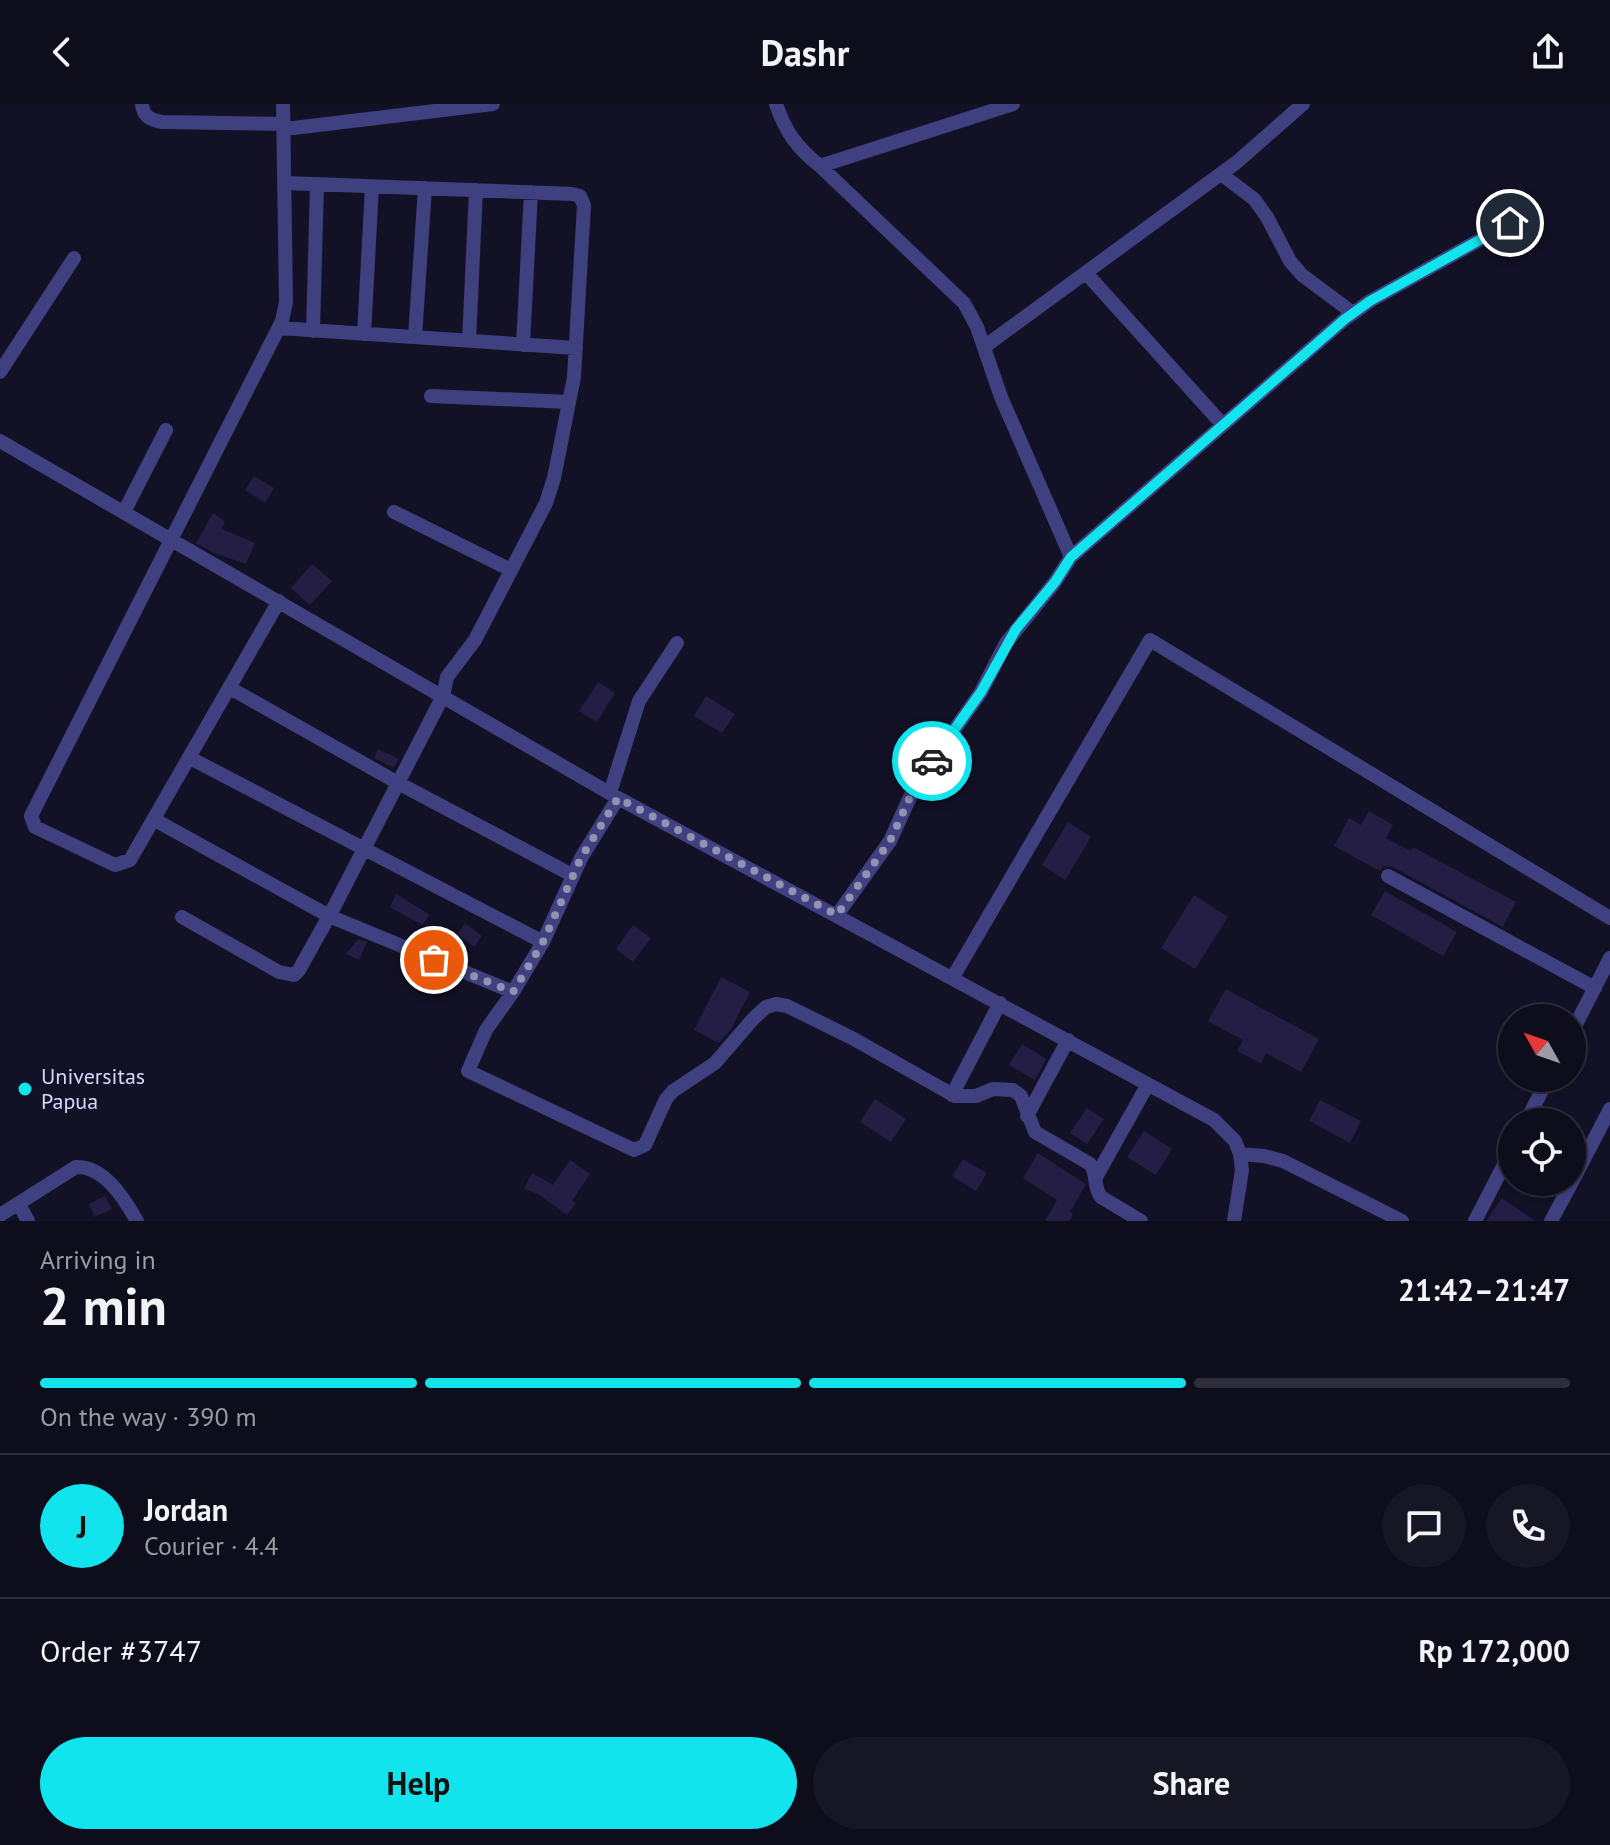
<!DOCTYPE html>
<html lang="en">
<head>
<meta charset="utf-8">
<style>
	body { margin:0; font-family:"PT Sans",sans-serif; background:#171625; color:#f1f3f6; height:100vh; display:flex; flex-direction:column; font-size:30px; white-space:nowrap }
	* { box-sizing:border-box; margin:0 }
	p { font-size:26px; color:#9b9ca3 }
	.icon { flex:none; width:44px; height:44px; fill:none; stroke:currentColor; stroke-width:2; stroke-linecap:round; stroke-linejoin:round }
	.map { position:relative; height:1117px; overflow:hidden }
	.side { display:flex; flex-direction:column; background:#0e0d1c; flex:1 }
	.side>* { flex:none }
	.needle { width:52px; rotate:310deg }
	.tools { position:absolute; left:1498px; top:900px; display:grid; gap:16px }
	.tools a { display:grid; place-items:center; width:88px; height:88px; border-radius:50%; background:#0e0d1c; box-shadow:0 2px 6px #0004,0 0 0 2px #2e2d3b; font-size:40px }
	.pin { position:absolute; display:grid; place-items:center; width:68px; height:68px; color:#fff; margin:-34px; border:4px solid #fff; border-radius:50%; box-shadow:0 2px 8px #0007 }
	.courier { position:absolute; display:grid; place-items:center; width:80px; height:80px; margin:-40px; border:6px solid #12e4ee; border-radius:50%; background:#fff; color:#222; box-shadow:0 2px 10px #0007 }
	.overview em { font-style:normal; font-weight:600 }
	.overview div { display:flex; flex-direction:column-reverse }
	.overview { display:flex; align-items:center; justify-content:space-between; height:136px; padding:0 40px }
	h1 { font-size:52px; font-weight:600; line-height:60px }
	.bar { display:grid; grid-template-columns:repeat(4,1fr); gap:12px 8px; align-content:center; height:96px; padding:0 40px }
	.bar i { height:10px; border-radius:6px; background:#2e2d3b }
	.bar .on { background:#12e4ee }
	.bar p { grid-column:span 4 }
	.line { display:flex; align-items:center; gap:20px; padding:0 40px; border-top:2px solid #2e2d3b }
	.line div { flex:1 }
	.round { display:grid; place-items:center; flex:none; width:84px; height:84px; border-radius:42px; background:#171625 }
	.button { display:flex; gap:16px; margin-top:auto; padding:16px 40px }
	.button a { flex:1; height:92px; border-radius:48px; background:#12e4ee; color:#111; font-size:32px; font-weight:600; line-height:92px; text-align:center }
	.button a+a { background:#171625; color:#f1f3f6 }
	header { display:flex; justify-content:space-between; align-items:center; height:104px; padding:0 40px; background:#0e0d1c; font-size:36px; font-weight:600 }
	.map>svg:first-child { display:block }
</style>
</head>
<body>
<header><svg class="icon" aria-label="back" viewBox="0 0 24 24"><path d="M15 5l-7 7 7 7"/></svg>Dashr<svg class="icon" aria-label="share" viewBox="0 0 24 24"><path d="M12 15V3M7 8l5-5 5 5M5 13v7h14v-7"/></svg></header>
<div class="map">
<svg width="1610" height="1117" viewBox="0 0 1610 1117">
	<rect width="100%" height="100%" fill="#131125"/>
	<path fill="#241e44" d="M 254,372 L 274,384 L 265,399 L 245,386 Z
		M 213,409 L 225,418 L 222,425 L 255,439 L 246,460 L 214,449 L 196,439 Z
		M 312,460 L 332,477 L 310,501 L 291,484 Z
		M 598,578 L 615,589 L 597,618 L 579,607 Z
		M 706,592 L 735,610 L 722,629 L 694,612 Z
		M 378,645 L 399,655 L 394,664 L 374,654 Z
		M 1369,707 L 1393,721 L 1386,734 L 1411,747 L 1413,743 L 1516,798 L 1503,823 L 1393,763 L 1384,762 L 1380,767 L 1334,742 L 1349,714 L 1361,721 Z
		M 1068,718 L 1091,733 L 1065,776 L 1042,761 Z
		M 1385,787 L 1457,828 L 1443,852 L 1371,811 Z
		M 396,790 L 430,811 L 422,821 L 390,803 Z
		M 1194,791 L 1228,813 L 1195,865 L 1161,844 Z
		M 465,819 L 482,832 L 474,843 L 457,830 Z
		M 633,821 L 651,834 L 633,858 L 616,845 Z
		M 358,835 L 367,838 L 359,856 L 346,850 Z
		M 721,873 L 750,888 L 731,925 L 719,939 L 694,926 Z
		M 1226,885 L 1319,935 L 1301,968 L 1266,949 L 1261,959 L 1237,947 L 1243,936 L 1208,917 Z
		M 1022,940 L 1046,955 L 1035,976 L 1009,961 Z
		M 875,995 L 906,1015 L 891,1038 L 860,1018 Z
		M 1320,996 L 1361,1017 L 1350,1039 L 1309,1017 Z
		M 1087,1004 L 1104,1015 L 1087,1040 L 1070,1029 Z
		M 1144,1027 L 1172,1045 L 1156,1071 L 1127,1053 Z
		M 1038,1049 L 1086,1080 L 1070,1108 L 1073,1110 L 1069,1117 L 1045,1117 L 1057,1096 L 1023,1074 Z
		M 963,1055 L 987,1069 L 976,1087 L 952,1072 Z
		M 570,1056 L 590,1070 L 572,1097 L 576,1099 L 567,1111 L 538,1090 L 524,1085 L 532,1069 L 553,1081 Z
		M 105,1092 L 112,1105 L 95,1113 L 89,1100 Z
		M 1502,1094 L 1535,1117 L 1486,1117 Z"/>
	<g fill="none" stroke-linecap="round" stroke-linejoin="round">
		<path stroke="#3f4080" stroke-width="14" d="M 142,0 C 143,13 151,16 162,18 L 284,20
			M 776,0 C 785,27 797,44 820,62 L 964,199 L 977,223 L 1001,293 L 1071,453 L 1055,478 L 1006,539 L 981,588 L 915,682 L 890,737 L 837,811
			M 285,25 L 493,0
			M 820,62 L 1013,0
			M 1221,70 L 1254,95 L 1267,113 L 1290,157 L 1302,171 L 1353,209
			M 1086,169 L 1223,321
			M 279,224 L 576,244
			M 313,227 L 317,81
			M 364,230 L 372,83
			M 415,233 L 425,84
			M 469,237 L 476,86
			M 523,241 L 531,88
			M 984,243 L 1237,58 L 1303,0
			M 0,268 L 74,154
			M 431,292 L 569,298
			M 0,337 L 618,694 L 1214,1016 L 1235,1037 L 1240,1050
			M 124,408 L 166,326
			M 394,408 L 511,466
			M 1071,453 L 1345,215 L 1370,197 L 1510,119
			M 279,497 L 130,756 L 115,761 L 35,723 L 31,712 L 282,217 L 286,198 L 283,0
			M 230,584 L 398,679 L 572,771
			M 190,654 L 543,838
			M 610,689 L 639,597 L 677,539
			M 618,694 L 581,754 L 543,838 L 513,888 L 486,926 L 468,967 L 634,1046 L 645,1041 L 666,995 L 673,987 L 715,959 L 753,915 L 766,903 L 776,900 L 787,902 L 852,934 L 955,992 L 976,992 L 993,985 L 1013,986 L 1021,992 L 1035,1028 L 1090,1060 C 1098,1070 1093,1083 1101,1093 L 1141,1117
			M 155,716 L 329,812 L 513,888
			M 1388,772 L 1595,884
			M 182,813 L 279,868 L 294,871 L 299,866 L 334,803 L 443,592 L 447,573 L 475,536 L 546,399 L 554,374 L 574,273 L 584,101 L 580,92 L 572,90 L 286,79
			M 953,873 L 1150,536 L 1610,814
			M 1572,928 L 1610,854
			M 952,991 L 1000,899
			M 1027,1012 L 1068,936
			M 1526,1018 L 1548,974
			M 1096,1073 L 1148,980
			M 1572,1078 L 1610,1005
			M 19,1100 L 28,1117
			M 0,1111 L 76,1063 C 104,1062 124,1094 137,1117
			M 1234,1117 L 1242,1066 L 1240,1050 L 1264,1052 L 1283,1057 L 1402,1117
			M 1475,1117 L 1512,1045
			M 1551,1117 L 1572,1078"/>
	</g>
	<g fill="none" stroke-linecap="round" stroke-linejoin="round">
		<path stroke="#9492b1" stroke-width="8" stroke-dasharray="0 14.4" d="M 434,856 L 513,888 L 543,838 L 581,754 L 618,694 L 837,811 L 890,737 L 915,682 L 932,657"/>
		<path stroke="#12e4ee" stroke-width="10" d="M 932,657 L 981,588 L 1016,525 L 1055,478 L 1071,453 L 1345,215 L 1370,197 L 1510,119"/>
	</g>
	<circle fill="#12e4ee" stroke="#131125" stroke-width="3" cx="25" cy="985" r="8"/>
	<g text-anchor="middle" stroke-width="7" stroke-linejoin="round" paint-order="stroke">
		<g font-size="22" fill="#dad7fc" stroke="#131125" text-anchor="start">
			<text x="41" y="980">Universitas<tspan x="41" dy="25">Papua</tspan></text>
		</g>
	</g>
</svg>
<div class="tools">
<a><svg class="needle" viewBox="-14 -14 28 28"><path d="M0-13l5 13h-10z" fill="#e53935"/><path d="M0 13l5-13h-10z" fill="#9b9ca3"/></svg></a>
<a><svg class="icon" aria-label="locate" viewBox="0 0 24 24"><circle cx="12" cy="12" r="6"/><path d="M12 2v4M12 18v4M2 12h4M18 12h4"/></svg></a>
</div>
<div class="pin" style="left:434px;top:856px;background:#ea580c"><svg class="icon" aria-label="bag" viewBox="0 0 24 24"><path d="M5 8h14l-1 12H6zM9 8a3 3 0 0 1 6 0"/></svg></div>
<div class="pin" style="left:1510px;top:119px;background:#1f2937"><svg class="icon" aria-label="home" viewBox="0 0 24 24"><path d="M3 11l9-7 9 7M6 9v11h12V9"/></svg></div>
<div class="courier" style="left:932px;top:657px"><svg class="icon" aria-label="car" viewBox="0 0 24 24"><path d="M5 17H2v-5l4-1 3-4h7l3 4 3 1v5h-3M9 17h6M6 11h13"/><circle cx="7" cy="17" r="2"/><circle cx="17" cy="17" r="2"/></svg></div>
</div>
<section class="side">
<div class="overview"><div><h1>2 min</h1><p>Arriving in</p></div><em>21:42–21:47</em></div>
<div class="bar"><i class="on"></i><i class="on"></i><i class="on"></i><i></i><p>On the way · 390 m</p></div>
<div class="line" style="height:144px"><b class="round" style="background:#12e4ee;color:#111">J</b><div><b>Jordan</b><p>Courier · 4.4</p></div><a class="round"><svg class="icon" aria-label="chat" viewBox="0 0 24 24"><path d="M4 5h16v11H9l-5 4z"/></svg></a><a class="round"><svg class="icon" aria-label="phone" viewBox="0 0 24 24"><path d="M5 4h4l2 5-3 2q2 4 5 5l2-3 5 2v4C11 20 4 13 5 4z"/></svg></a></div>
<div class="line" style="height:104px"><div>Order #3747</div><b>Rp 172,000</b></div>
<div class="button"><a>Help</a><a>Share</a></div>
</section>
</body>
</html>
